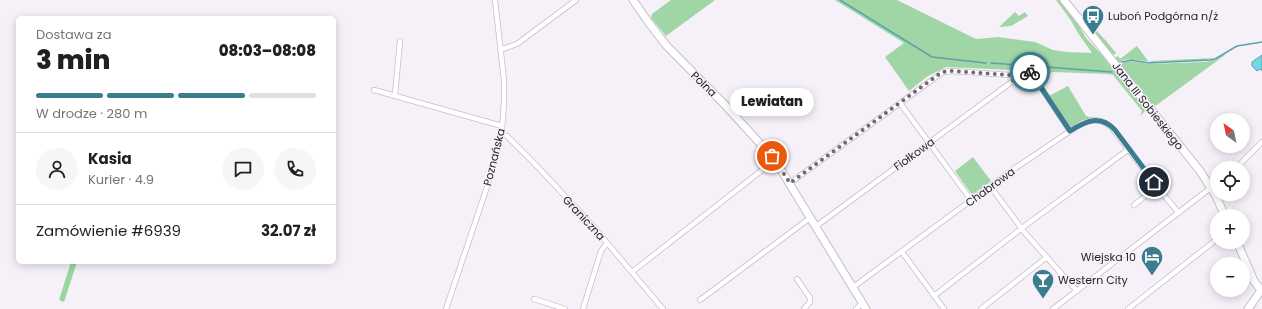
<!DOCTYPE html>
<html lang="pl">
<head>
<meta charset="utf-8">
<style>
	body { margin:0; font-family:Poppins,sans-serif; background:#f6f6f6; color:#202124; height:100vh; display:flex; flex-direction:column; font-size:15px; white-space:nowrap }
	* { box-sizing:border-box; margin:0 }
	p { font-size:13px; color:#757577 }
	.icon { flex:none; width:22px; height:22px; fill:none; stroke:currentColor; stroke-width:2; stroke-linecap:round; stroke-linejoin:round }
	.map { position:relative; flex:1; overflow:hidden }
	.side { position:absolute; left:16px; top:16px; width:320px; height:248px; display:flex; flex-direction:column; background:#fff; border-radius:6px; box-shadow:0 2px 10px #0003 }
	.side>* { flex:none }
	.needle { width:26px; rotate:327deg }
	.buttons { position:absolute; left:1210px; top:113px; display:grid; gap:8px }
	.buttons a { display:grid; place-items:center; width:40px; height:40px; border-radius:50%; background:#fff; box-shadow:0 2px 10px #0003; font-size:20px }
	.pin { position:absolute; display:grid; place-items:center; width:34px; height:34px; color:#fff; margin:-17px; border:2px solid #fff; border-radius:50%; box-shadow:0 1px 4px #0007 }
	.courier { position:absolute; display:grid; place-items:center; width:40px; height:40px; margin:-20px; border:3px solid #3b7d8f; border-radius:50%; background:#fff; color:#222; box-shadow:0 1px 5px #0007 }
	.bubble { position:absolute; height:28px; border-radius:14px; background:#fff; box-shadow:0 2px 10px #0003; font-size:13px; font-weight:800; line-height:28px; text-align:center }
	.head em { font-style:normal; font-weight:800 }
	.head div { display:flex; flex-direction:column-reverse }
	.head { display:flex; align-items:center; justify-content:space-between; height:68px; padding:0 20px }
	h1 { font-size:26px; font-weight:800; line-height:30px }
	.bar { display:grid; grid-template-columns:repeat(4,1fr); gap:6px 4px; align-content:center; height:48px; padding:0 20px }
	.bar i { height:5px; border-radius:3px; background:#e0e0e0 }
	.bar .selected { background:#3b7d8f }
	.bar p { grid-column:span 4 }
	.line { display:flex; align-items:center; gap:10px; padding:0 20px; border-top:1px solid #e0e0e0 }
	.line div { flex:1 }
	.round { display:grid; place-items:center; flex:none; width:42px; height:42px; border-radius:21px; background:#f6f6f6 }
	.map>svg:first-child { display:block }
</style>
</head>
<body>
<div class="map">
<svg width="1262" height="309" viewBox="0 0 1262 309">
	<rect width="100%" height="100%" fill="#f6f0f9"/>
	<path fill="#a0d5a6" d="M 671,0 L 715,0 L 666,36 L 651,18 L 652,14 Z
		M 835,0 L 897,0 L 976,39 L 998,37 L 1035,42 L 1053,50 L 1067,52 L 1092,53 L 1078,33 L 1070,19 L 1056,0 L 1059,0 L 1078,24 L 1086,38 L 1101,54 L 1146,110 L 1140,116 L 1142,111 L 1113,75 L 1108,74 L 1052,72 L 1048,75 L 1045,84 L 1042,75 L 1037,71 L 946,67 L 928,76 L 909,91 L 885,57 L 904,43 Z
		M 1015,12 L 1019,16 L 1025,12 L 1028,16 L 1011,26 L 999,27 Z
		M 1088,21 L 1107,42 L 1116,53 L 1113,55 L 1087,23 Z
		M 1137,46 L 1148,61 L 1216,58 L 1205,60 L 1153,62 L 1130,59 L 1123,60 L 1120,64 L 1115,58 L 1118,56 L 1120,59 Z
		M 1225,54 L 1225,55 L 1154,107 L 1121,65 L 1124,62 L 1131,61 L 1149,64 L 1205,62 L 1215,60 Z
		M 1068,86 L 1086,116 L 1094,118 C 1084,118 1077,127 1069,126 L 1049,96 Z
		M 973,157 L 991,181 L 972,195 L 955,171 Z"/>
	<path fill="#9ad5a1" d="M 71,262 L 77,262 L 64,302 L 59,300 Z"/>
	<path fill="#74d7e4" stroke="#5ca1ab" d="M 1262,55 L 1262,71 L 1260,69 L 1257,71 L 1252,66 L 1252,62 Z"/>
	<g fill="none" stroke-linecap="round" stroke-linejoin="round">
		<path stroke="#5ca1ab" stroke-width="1.5" d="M 840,0 L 932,57 L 986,63
			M 1122,62 L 1131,60 L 1149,63 L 1210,60 L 1215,59 L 1237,46 L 1262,42
			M 991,63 L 1112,72"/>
		<g stroke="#c4bfc7" stroke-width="6">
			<path id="street" d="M 500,50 L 517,44 L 576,0
				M 374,90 L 502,126
				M 395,95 L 400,41
				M 900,103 L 971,200
				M 501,132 L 507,136 L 533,162 L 592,225 L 663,309
				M 1236,168 L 1262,142
				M 790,183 L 943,72 L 952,71 L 1010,75 L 1013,77 L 1013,81
				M 990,186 L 1025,233 L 1077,291
				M 1134,205 L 1157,187 L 1179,213
				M 815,227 L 1021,75 L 1031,72 L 1035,72 L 1038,75 L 1042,89 L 1070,131
				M 902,252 L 944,309
				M 632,272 L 775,160
				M 797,279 L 810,298 L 810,302 L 804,309
				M 852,288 L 1008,173 L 1079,125 C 1090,119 1101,118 1111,127 L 1157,187
				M 934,296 L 1026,225 L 1129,149
				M 534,299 L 565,309
				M 700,300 L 810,218
				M 446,309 L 487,187 L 496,155 L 502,129 L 504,102 L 504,80 L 495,0
				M 583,309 L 601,251 L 607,243
				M 856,309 L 862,303
				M 981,309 L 1047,257
				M 1053,309 L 1217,183
				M 1128,309 L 1217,239"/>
		</g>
		<g stroke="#c4bfc7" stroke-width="9">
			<path id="secondary" d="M 633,0 L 649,23 L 666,45 L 726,106 L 775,160 L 866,309
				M 1064,0 L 1200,171 L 1215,194 L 1225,216
				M 1237,242 L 1254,281 L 1261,290
				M 1248,309 L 1262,289"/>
		</g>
		<use href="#street" stroke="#fff" stroke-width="4.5"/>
		<use href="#secondary" stroke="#fff" stroke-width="7"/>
	</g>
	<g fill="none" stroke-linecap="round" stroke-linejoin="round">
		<path stroke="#6e6b70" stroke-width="4" stroke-dasharray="0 7.2" d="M 772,156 L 790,183 L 942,72 L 952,71 L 1010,75 L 1012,77 L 1013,81 L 1021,75 L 1030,72"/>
		<path stroke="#3b7d8f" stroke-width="5" d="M 1030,72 L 1035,72 L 1038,76 L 1042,89 L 1070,131 C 1086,121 1100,114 1115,130 L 1154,182"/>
	</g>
	<defs>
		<g id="bus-pin" transform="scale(1.15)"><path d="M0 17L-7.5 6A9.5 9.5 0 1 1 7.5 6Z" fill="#3b7d8f" stroke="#f6f0f9"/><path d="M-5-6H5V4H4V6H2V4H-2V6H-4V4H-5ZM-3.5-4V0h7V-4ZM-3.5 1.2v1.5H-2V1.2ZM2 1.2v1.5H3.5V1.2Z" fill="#fff"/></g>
		<g id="hotel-pin" transform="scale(1.15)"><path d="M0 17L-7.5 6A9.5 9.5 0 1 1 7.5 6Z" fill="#3b7d8f" stroke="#f6f0f9"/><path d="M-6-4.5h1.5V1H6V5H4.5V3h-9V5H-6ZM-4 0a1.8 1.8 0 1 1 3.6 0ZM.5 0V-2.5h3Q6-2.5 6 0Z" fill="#fff"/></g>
		<g id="bar-pin" transform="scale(1.15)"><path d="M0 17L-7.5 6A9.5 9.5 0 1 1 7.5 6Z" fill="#3b7d8f" stroke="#f6f0f9"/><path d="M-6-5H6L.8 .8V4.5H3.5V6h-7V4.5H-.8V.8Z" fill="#fff"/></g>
	</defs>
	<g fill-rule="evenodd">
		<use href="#bus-pin" x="1093" y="16"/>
		<use href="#hotel-pin" x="1152" y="257"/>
		<use href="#bar-pin" x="1043" y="280"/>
	</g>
	<g text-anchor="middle" stroke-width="3" stroke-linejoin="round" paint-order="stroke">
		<g font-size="11" fill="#252326" stroke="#f6f0f9" text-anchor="start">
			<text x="1108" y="20">Luboń Podgórna n/ż</text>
			<text x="1136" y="261" text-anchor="end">Wiejska 10</text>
			<text x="1058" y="284">Western City</text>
		</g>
		<g font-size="11" fill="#252326" stroke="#f6f0f9">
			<text transform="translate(704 84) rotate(44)" y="4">Polna</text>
			<text transform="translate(1148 106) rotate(52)" y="4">Jana III Sobieskiego</text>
			<text transform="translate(914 154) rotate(-36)" y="4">Fiołkowa</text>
			<text transform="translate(494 157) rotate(-76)" y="4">Poznańska</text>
			<text transform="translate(990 187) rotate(-36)" y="4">Chabrowa</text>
			<text transform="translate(584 218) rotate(47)" y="4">Graniczna</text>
		</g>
	</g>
</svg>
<div class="buttons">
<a><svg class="needle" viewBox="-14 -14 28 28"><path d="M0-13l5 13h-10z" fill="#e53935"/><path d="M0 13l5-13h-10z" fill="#757577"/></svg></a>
<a><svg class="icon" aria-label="locate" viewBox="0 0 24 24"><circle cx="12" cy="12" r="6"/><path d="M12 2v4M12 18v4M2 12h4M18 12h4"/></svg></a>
<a>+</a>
<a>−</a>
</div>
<div class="pin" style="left:772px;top:156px;background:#ea580c"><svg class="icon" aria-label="bag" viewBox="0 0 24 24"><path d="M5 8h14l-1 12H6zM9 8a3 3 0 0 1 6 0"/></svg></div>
<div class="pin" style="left:1154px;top:182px;background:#1f2937"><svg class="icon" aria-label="home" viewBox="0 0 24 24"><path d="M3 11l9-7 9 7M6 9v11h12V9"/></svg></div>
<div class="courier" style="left:1030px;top:72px"><svg class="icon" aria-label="bike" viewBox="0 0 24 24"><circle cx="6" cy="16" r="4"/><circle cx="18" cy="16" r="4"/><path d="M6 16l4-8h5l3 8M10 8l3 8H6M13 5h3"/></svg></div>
<div class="bubble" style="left:730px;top:88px;width:84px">Lewiatan</div>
<section class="side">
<div class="head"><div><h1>3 min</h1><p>Dostawa za</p></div><em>08:03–08:08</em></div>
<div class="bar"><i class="selected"></i><i class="selected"></i><i class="selected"></i><i></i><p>W drodze · 280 m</p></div>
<div class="line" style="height:72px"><a class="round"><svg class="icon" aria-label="person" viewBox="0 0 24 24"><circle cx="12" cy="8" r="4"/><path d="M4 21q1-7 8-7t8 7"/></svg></a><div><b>Kasia</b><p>Kurier · 4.9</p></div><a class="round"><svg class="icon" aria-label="chat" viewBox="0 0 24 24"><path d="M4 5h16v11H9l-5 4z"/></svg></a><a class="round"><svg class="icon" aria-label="phone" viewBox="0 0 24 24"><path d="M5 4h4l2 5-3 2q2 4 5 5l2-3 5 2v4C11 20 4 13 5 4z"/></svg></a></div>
<div class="line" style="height:52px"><div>Zamówienie #6939</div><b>32.07 zł</b></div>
</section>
</div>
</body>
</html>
